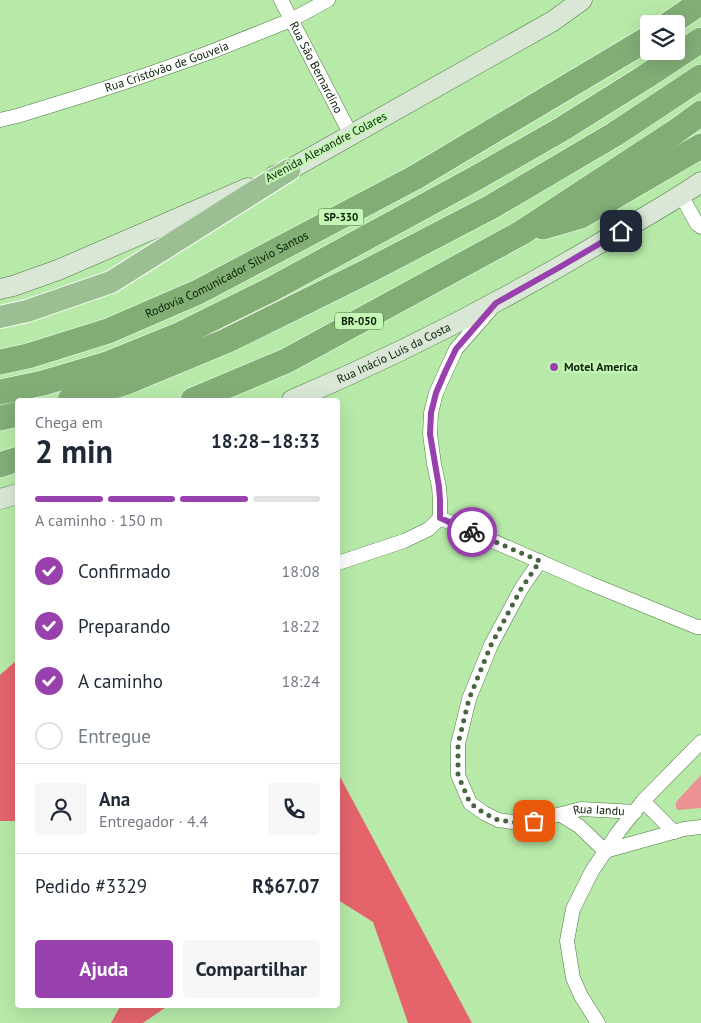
<!DOCTYPE html>
<html lang="pt">
<head>
<meta charset="utf-8">
<style>
	body { margin:0; font-family:"PT Sans",sans-serif; background:#f6f6f7; color:#1f2937; height:100vh; display:flex; flex-direction:column; font-size:19px; white-space:nowrap }
	* { box-sizing:border-box; margin:0 }
	p { font-size:16px; color:#747a83 }
	.icon { flex:none; width:28px; height:28px; fill:none; stroke:currentColor; stroke-width:2; stroke-linecap:round; stroke-linejoin:round }
	.map { position:relative; flex:1; overflow:hidden }
	.panel { position:absolute; left:15px; top:398px; width:325px; height:610px; display:flex; flex-direction:column; background:#fff; border-radius:5px; box-shadow:0 5px 20px #0002 }
	.panel>* { flex:none }
	.buttons { position:absolute; left:640px; top:15px; display:grid; gap:10px }
	.buttons a { display:grid; place-items:center; width:45px; height:45px; border-radius:5px; background:#fff; box-shadow:0 5px 20px #0002; font-size:25px }
	.pin { position:absolute; display:grid; place-items:center; width:42px; height:42px; color:#fff; margin:-21px; border-radius:10px; box-shadow:0 2px 8px #0006 }
	.courier { position:absolute; display:grid; place-items:center; width:50px; height:50px; margin:-25px; border:4px solid #9841ae; border-radius:50%; background:#fff; color:#222; box-shadow:0 1px 6px #0007 }
	.summary em { font-style:normal; font-weight:600 }
	.summary div { display:flex; flex-direction:column-reverse }
	.summary { display:flex; align-items:center; justify-content:space-between; height:85px; padding:0 20px }
	h1 { font-size:32px; font-weight:600; line-height:38px }
	.bar { display:grid; grid-template-columns:repeat(4,1fr); gap:8px 5px; align-content:center; height:60px; padding:0 20px }
	.bar i { height:6px; border-radius:4px; background:#e0e1e3 }
	.bar .current { background:#9841ae }
	.bar p { grid-column:span 4 }
	.line { display:flex; align-items:center; gap:12px; padding:0 20px; border-top:1px solid #e0e1e3 }
	.line div { flex:1 }
	.round { display:grid; place-items:center; flex:none; width:52px; height:52px; border-radius:5px; background:#f6f6f7 }
	ol { padding:0 20px; list-style:none }
	li { display:flex; align-items:center; gap:15px; height:55px }
	li p { margin-inline-start:auto }
	li .icon { padding:5px; border-radius:50%; background:#9841ae; color:#fff; stroke-width:4 }
	li:last-child { color:#747a83 }
	li i { width:28px; height:28px; border:2px solid #e0e1e3; border-radius:50% }
	.action { display:flex; gap:10px; margin-top:auto; padding:10px 20px }
	.action a { flex:1; height:58px; border-radius:5px; background:#9841ae; color:#fff; font-size:20px; font-weight:600; line-height:58px; text-align:center }
	.action a+a { background:#f6f6f7; color:#1f2937 }
	.map>svg:first-child { display:block }
</style>
</head>
<body>
<div class="map">
<svg width="701" height="1023" viewBox="0 0 701 1023">
	<rect width="100%" height="100%" fill="#b7eaa9"/>
	<path fill="#e99193" d="M 701,775 L 701,808 L 678,810 L 676,808 L 676,802 Z"/>
	<path fill="#e5646c" d="M 17,660 L 17,821 L 0,821 L 0,675 Z
		M 338,773 L 472,1023 L 408,1023 L 373,922 L 338,900 Z
		M 121,1005 L 169,1005 L 143,1023 L 111,1023 Z"/>
	<g fill="none" stroke-linecap="round" stroke-linejoin="round">
		<g stroke="#4d7a40" stroke-width="15">
			<g id="minor">
				<path id="s1" d="M 281,0 L 351,135"/>
				<path id="s2" d="M 0,120 L 17,116 L 85,95 L 140,77 L 208,53 L 291,20 L 328,0"/>
				<path d="M 681,195 L 697,224 L 701,227"/>
				<path d="M 440,518 L 589,583 L 697,627 L 701,627"/>
				<path id="s3" d="M 540,561 L 521,589 L 491,645 L 469,699 L 458,744 L 458,775 L 470,803 L 484,813 L 498,820 L 519,823 L 534,821 L 581,809 L 635,812"/>
				<path d="M 338,563 L 404,541 L 429,529 L 440,518 L 440,500 L 439,487 L 434,464 L 430,434 L 431,413 L 436,393 L 456,349 L 492,308"/>
				<path d="M 643,801 L 674,832"/>
				<path d="M 561,815 L 579,826 L 605,851 L 684,829 L 701,827"/>
				<path d="M 598,1023 L 581,996 L 573,978 L 567,941 L 573,909 L 592,871 L 619,831 L 643,801 L 701,742"/>
			</g>
		</g>
		<g stroke="#4d7a40" stroke-width="21">
			<g id="secondary">
				<path d="M 274,176 L 289,170 L 553,21 L 582,0"/>
				<path d="M 0,289 L 13,286 L 58,270 L 248,188"/>
				<path id="s4" d="M 292,400 C 398,355 501,302 600,243 C 634,223 669,204 701,182"/>
				<path d="M 0,499 L 18,494"/>
			</g>
		</g>
		<g stroke="#fff" stroke-width="24">
			<path id="trunk" d="M 0,317 L 27,311 L 111,282 L 289,170"/>
		</g>
		<g stroke="#fff" stroke-width="26">
			<g id="motorway">
				<path d="M 669,24 L 701,2"/>
				<path d="M 543,227 L 581,216 L 701,146"/>
				<path id="s5" d="M 0,362 L 28,356 L 108,331 L 198,292 L 414,178 L 649,38"/>
				<path d="M 0,392 L 43,383 L 107,364 L 181,334 L 270,290 L 476,178 L 562,129 L 645,77 L 701,40"/>
				<path d="M 70,400 L 127,382 L 226,341 L 368,271 L 491,207 L 615,134 L 701,77"/>
				<path d="M 193,400 L 286,361 L 521,233 L 675,132 L 701,113"/>
				<path d="M 0,418 L 18,414"/>
				<path d="M 0,465 L 18,459"/>
			</g>
		</g>
		<use href="#minor" stroke="#fff" stroke-width="14"/>
		<use href="#secondary" stroke="#dae7d6" stroke-width="20"/>
		<use href="#trunk" stroke="#9bbe92" stroke-width="22"/>
		<use href="#motorway" stroke="#82ae76" stroke-width="25"/>
	</g>
	<g fill="none" stroke-linecap="round" stroke-linejoin="round">
		<path stroke="#47653f" stroke-width="5" stroke-dasharray="0 9" d="M 472,532 L 540,561 L 521,589 L 491,645 L 469,699 L 458,744 L 458,775 L 470,803 L 484,813 L 498,820 L 519,823 L 534,821"/>
		<path stroke="#9841ae" stroke-width="6" d="M 472,532 L 440,518 L 440,500 L 439,487 L 430,434 L 431,413 L 436,393 L 445,372 L 456,349 L 496,303 L 560,267 L 621,231"/>
	</g>
	<circle fill="#9841ae" stroke="#c4f7b6" stroke-width="2" cx="554" cy="367" r="5"/>
	<g text-anchor="middle" stroke-width="4.5" stroke-linejoin="round" paint-order="stroke">
		<g fill="#c4f7b6" stroke="#425f3b" stroke-width="1">
			<rect x="318.5" y="208.5" width="45" height="17" rx="4"/>
			<rect x="335" y="312.5" width="48" height="17" rx="4"/>
		</g>
		<g font-size="11" font-weight="bold" fill="#0b1e06">
			<text x="341" y="221">SP-330</text>
			<text x="359" y="325">BR-050</text>
		</g>
		<g font-size="12" fill="#0b1e06" stroke="#c4f7b6">
			<text dy="4" stroke="none"><textPath href="#s2" startOffset="175">Rua Cristóvão de Gouveia</textPath></text>
			<text dy="4" stroke="none"><textPath href="#s1" startOffset="76">Rua São Bernardino</textPath></text>
			<text transform="translate(326 147) rotate(-28)" y="4">Avenida Alexandre Colares</text>
			<text dy="4" stroke="none"><textPath href="#s5" startOffset="244">Rodovia Comunicador Silvio Santos</textPath></text>
			<text dy="4" stroke="none"><textPath href="#s4" startOffset="112">Rua Inácio Luis da Costa</textPath></text>
			<text dy="4" stroke="none"><textPath href="#s3" startOffset="399">Rua Iandu</textPath></text>
		</g>
		<g font-size="12" font-weight="bold" fill="#0b1e06" stroke="#c4f7b6" text-anchor="start">
			<text x="564" y="371">Motel America</text>
		</g>
	</g>
</svg>
<div class="buttons">
<a><svg class="icon" aria-label="layers" viewBox="0 0 24 24"><path d="M12 4l9 5-9 5-9-5zM3 14l9 5 9-5"/></svg></a>
</div>
<div class="pin" style="left:534px;top:821px;background:#ea580c"><svg class="icon" aria-label="bag" viewBox="0 0 24 24"><path d="M5 8h14l-1 12H6zM9 8a3 3 0 0 1 6 0"/></svg></div>
<div class="pin" style="left:621px;top:231px;background:#1f2937"><svg class="icon" aria-label="home" viewBox="0 0 24 24"><path d="M3 11l9-7 9 7M6 9v11h12V9"/></svg></div>
<div class="courier" style="left:472px;top:532px"><svg class="icon" aria-label="bike" viewBox="0 0 24 24"><circle cx="6" cy="16" r="4"/><circle cx="18" cy="16" r="4"/><path d="M6 16l4-8h5l3 8M10 8l3 8H6M13 5h3"/></svg></div>
<section class="panel">
<div class="summary"><div><h1>2 min</h1><p>Chega em</p></div><em>18:28–18:33</em></div>
<div class="bar"><i class="current"></i><i class="current"></i><i class="current"></i><i></i><p>A caminho · 150 m</p></div>
<ol>
<li><svg class="icon" aria-label="check" viewBox="0 0 24 24"><path d="M5 12l5 5 9-10"/></svg>Confirmado<p>18:08</p></li>
<li><svg class="icon" aria-label="check" viewBox="0 0 24 24"><path d="M5 12l5 5 9-10"/></svg>Preparando<p>18:22</p></li>
<li><svg class="icon" aria-label="check" viewBox="0 0 24 24"><path d="M5 12l5 5 9-10"/></svg>A caminho<p>18:24</p></li>
<li><i></i>Entregue</li>
</ol>
<div class="line" style="height:90px"><a class="round"><svg class="icon" aria-label="person" viewBox="0 0 24 24"><circle cx="12" cy="8" r="4"/><path d="M4 21q1-7 8-7t8 7"/></svg></a><div><b>Ana</b><p>Entregador · 4.4</p></div><a class="round"><svg class="icon" aria-label="phone" viewBox="0 0 24 24"><path d="M5 4h4l2 5-3 2q2 4 5 5l2-3 5 2v4C11 20 4 13 5 4z"/></svg></a></div>
<div class="line" style="height:65px"><div>Pedido #3329</div><b>R$67.07</b></div>
<div class="action"><a>Ajuda</a><a>Compartilhar</a></div>
</section>
</div>
</body>
</html>
